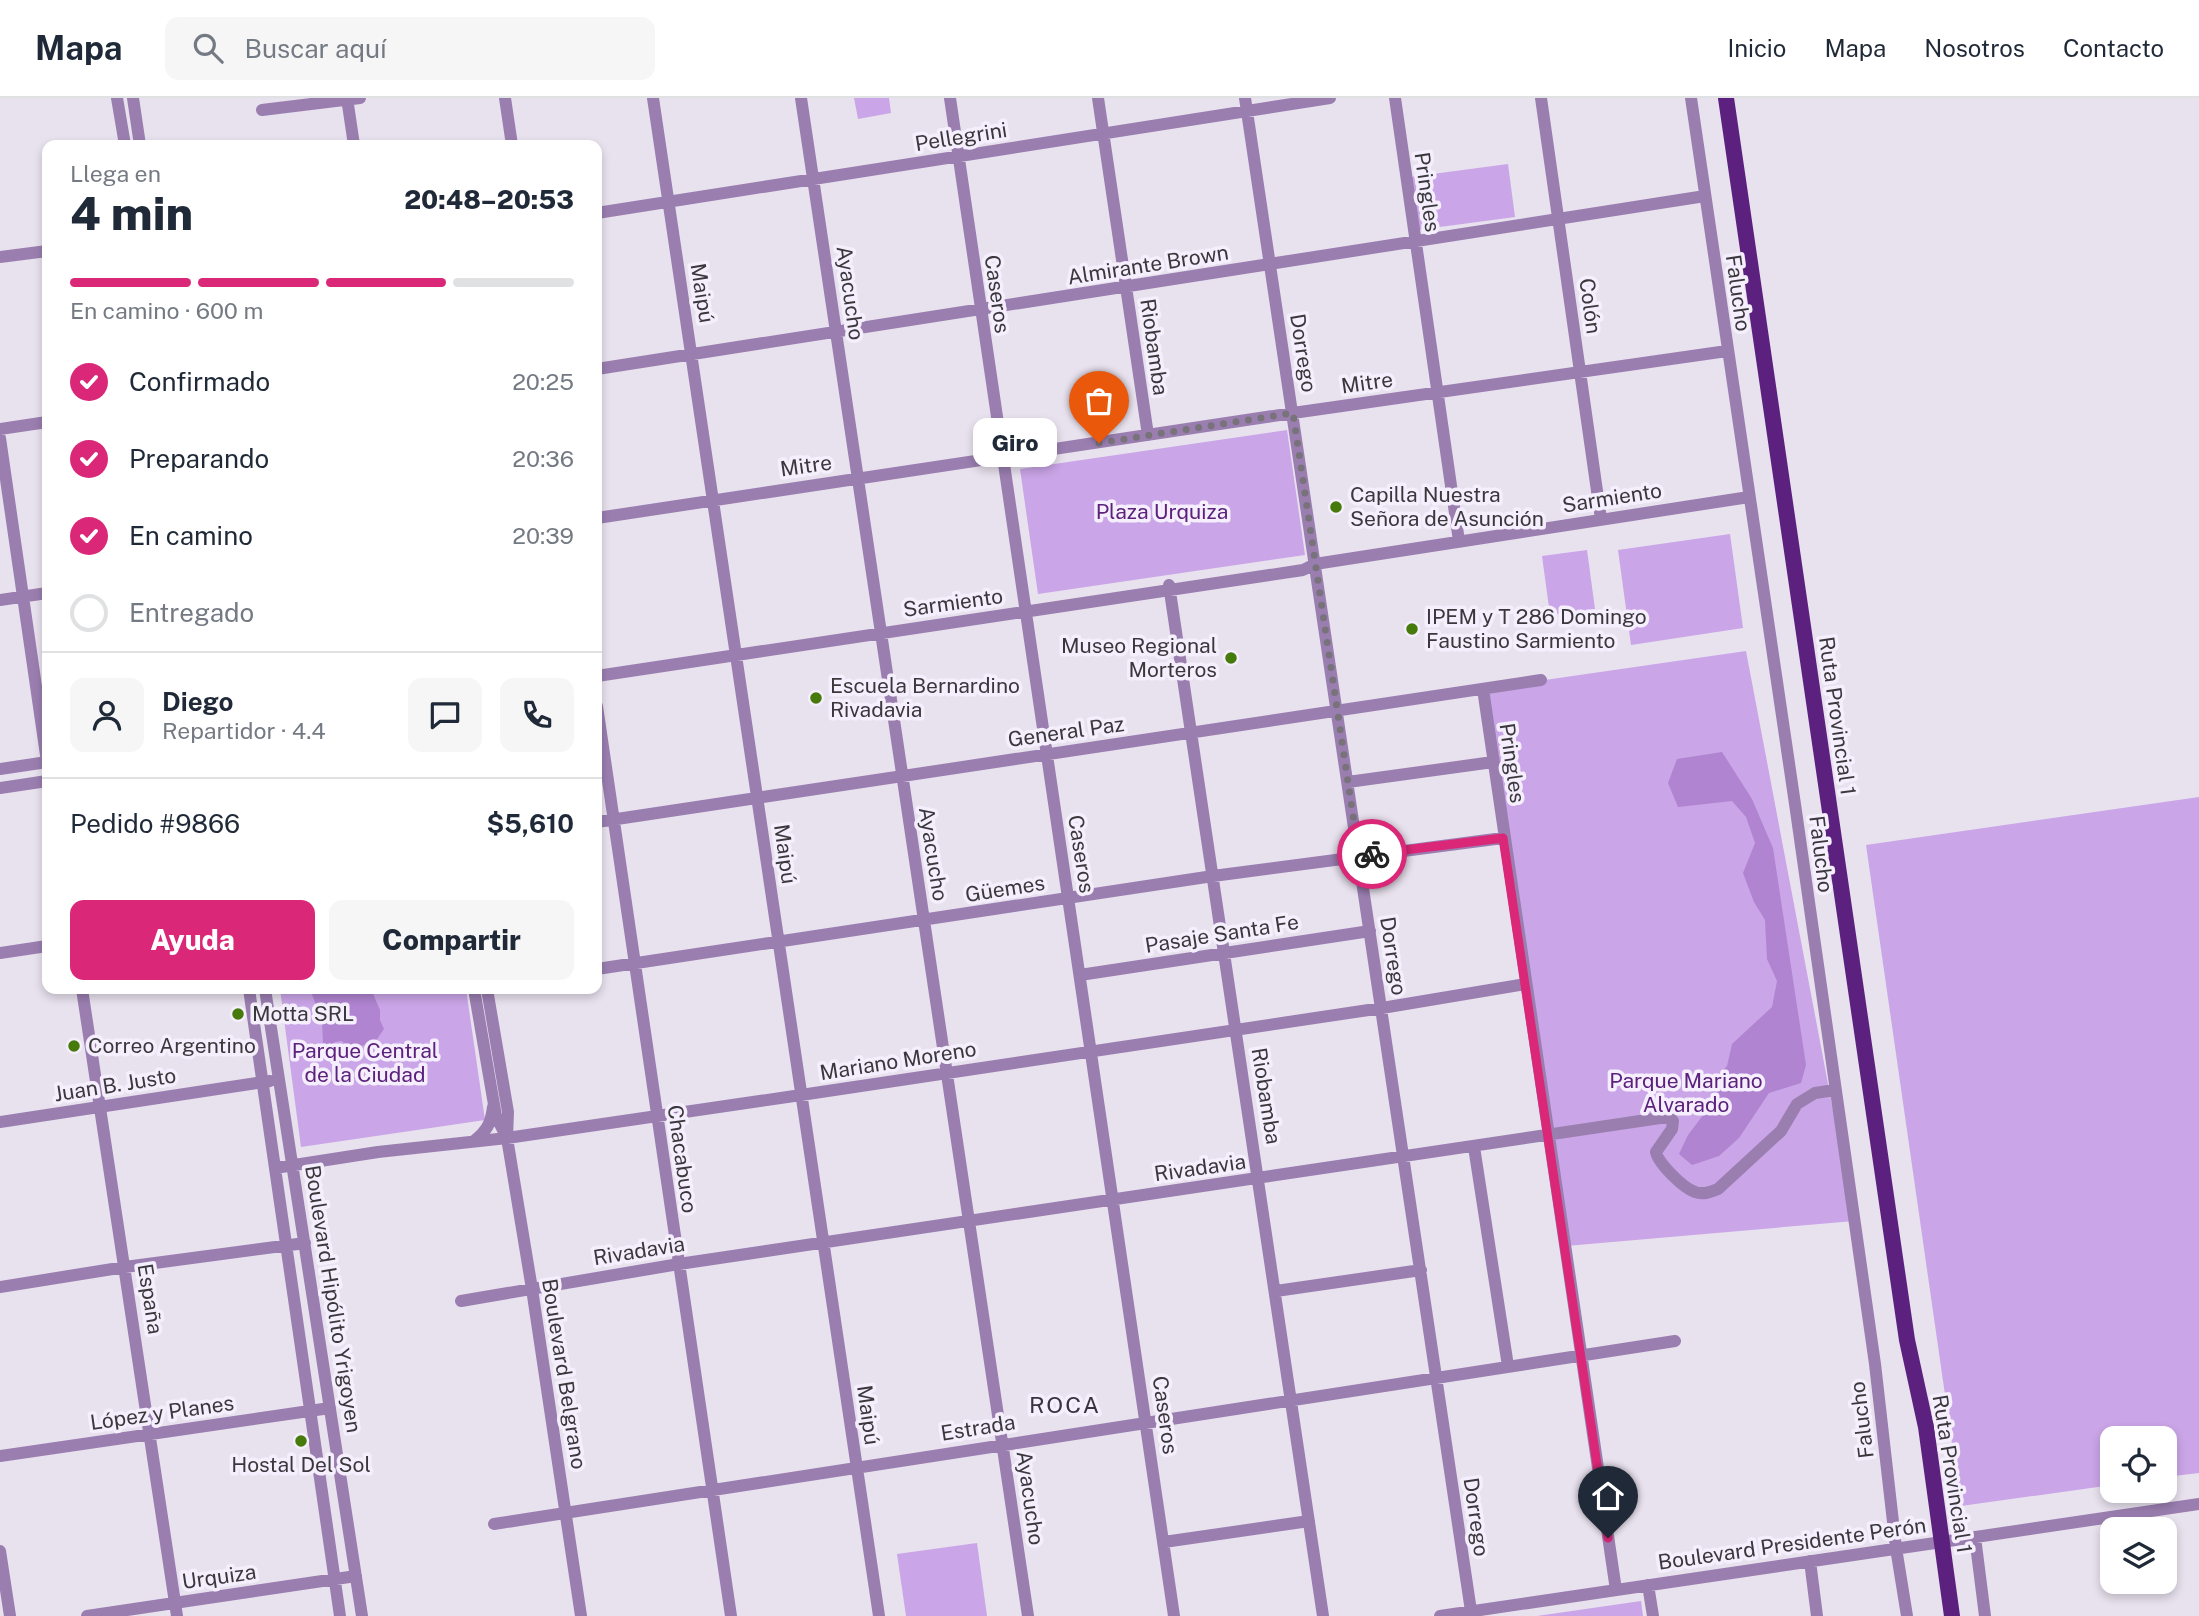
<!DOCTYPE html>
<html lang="es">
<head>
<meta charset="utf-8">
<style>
	body { margin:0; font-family:"Public Sans",sans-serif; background:#f6f6f7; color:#1f2937; height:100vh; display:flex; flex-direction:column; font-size:26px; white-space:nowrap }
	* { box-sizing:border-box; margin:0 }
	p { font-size:23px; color:#747a83 }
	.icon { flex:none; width:38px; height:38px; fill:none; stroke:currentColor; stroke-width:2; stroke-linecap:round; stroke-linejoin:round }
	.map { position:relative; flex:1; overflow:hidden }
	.panel { position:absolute; left:42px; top:42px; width:560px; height:854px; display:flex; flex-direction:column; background:#fff; border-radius:14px; box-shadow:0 4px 10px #0003 }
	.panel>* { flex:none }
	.controls { position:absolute; left:2100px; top:1328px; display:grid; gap:14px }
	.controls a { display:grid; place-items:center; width:77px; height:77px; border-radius:14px; background:#fff; box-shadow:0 4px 10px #0003; font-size:35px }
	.pin { position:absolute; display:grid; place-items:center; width:60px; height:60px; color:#fff; margin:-72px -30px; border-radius:50% 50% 50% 0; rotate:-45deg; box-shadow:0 0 7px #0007 }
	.pin .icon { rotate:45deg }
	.courier { position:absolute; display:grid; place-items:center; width:70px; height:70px; margin:-35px; border:5px solid #db2777; border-radius:50%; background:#fff; color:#222; box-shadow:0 2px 9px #0007 }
	.bubble { position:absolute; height:49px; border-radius:14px; background:#fff; box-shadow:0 4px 10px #0003; font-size:23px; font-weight:800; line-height:49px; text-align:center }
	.overview em { font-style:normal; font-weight:800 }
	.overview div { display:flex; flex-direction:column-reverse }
	.overview { display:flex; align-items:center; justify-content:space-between; height:119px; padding:0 28px }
	h1 { font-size:46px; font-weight:800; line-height:52px }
	.bar { display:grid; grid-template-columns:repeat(4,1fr); gap:10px 7px; align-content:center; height:84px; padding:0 28px }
	.bar i { height:9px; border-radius:5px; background:#e0e1e3 }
	.bar .active { background:#db2777 }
	.bar p { grid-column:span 4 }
	.line { display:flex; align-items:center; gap:18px; padding:0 28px; border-top:2px solid #e0e1e3 }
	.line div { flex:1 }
	.round { display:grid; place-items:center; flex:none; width:74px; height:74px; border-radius:14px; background:#f6f6f7 }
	ol { padding:0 28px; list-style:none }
	li { display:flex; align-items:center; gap:21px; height:77px }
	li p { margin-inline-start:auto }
	li .icon { padding:7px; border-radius:50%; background:#db2777; color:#fff; stroke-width:4 }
	li:last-child { color:#747a83 }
	li i { width:38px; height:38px; border:4px solid #e0e1e3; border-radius:50% }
	.button { display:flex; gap:14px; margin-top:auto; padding:14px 28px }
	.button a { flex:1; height:80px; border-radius:14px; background:#db2777; color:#fff; font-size:28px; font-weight:800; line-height:80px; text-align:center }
	.button a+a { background:#f6f6f7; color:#1f2937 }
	header { display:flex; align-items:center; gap:42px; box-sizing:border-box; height:98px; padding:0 35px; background:#fff; border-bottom:2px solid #e0e1e3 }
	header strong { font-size:33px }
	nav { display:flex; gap:38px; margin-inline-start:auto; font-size:24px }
	.search { width:490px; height:63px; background:#f6f6f7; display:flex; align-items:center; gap:18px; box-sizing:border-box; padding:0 24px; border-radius:14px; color:#747a83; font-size:26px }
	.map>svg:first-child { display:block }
</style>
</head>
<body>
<header>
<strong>Mapa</strong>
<div class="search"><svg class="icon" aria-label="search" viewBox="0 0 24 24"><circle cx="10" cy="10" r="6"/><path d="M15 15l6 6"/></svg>Buscar aquí</div>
<nav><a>Inicio</a><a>Mapa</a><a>Nosotros</a><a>Contacto</a></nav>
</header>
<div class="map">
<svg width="2199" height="1518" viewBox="0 0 2199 1518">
	<rect width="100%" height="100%" fill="#e8e1ee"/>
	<path fill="#caa5e7" d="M 854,0 L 889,0 L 891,15 L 858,21 Z
		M 1508,66 L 1515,119 L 1417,132 L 1410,79 Z
		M 1287,332 L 1305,457 L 1038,496 L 1020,371 Z
		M 1730,436 L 1743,530 L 1631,547 L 1618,452 Z
		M 1587,452 L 1595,511 L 1550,517 L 1542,458 Z
		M 1746,553 L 1854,1123 L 1566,1148 L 1483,591 Z
		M 2199,699 L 2199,1375 L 2165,1379 L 2165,1340 L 2112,1340 L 2112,1387 L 1961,1408 L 1866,747 Z
		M 280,891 L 466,891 L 485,1022 L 301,1049 Z
		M 977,1445 L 987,1518 L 906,1518 L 897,1456 Z
		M 1641,1503 L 1643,1518 L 1537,1518 Z"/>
	<path fill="#b084d1" d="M 1722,654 L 1752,701 L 1773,750 L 1806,967 L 1801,985 L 1769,995 L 1739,1040 L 1719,1058 L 1692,1067 L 1679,1056 L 1688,1037 L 1710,1008 L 1713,982 L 1727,968 L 1732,946 L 1772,909 L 1777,883 L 1767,861 L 1765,822 L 1754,804 L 1743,775 L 1755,745 L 1746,719 L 1732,703 L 1678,709 L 1668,685 L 1677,661 Z
		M 310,891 L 371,891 L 380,912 L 380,922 L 384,931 L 373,947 L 350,948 L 341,943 L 335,944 L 330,950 L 323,945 L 322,923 Z"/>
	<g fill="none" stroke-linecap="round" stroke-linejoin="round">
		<path stroke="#9a7eb0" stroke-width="12" d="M 117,0 L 125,47
			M 133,0 L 140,47
			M 347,0 L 354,47
			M 505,0 L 512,47
			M 653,0 L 879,1518
			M 801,0 L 1028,1518
			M 950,0 L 1174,1518
			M 1098,0 L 1148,337
			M 1245,0 L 1471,1513
			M 1395,0 L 1459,443
			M 1541,0 L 1601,421
			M 1691,0 L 1795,706 L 1875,1266 L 1896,1450 L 1907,1518
			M 262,12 L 360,0
			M 597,115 L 1330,0
			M 0,159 L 47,153
			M 597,271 L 1705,98
			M 0,331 L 47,324
			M 0,340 L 47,664
			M 597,420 L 1293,315 L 1727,253
			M 1169,487 L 1323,1518
			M 0,502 L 47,495
			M 597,578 L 1303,472 L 1315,466 L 1749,399
			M 1483,591 L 1616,1492
			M 597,608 L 731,1518
			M 0,671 L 47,664
			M 1348,684 L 1493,664
			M 0,690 L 47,683
			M 597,724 L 1541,582
			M 0,855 L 47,848
			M 597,871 L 1213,778 L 1503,740
			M 1080,877 L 1370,833
			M 82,891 L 177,1518
			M 249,891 L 340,1518
			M 265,891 L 362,1518
			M 474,891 L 496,1018 L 505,1036
			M 487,891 L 508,1014 L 507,1040 L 532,1191 L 581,1518
			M 0,1024 L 270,983
			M 474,1043 C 487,1033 491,1025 493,1009
			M 1474,1049 L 1508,1268
			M 275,1070 L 378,1054 L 507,1040 L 801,997 L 1382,910 L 1526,886
			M 0,1189 L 125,1169 L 305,1145
			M 1276,1193 L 1421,1172
			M 461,1203 L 679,1166 L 1660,1020 L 1670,1020 L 1673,1023 L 1672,1031 L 1656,1054 C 1658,1065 1683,1090 1695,1094 C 1703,1097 1711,1094 1718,1091 L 1781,1033 L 1797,1006 L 1815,995 L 1835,992
			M 0,1358 L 330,1310
			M 494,1426 L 1675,1243
			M 1975,1439 L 1985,1518
			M 1164,1444 L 1309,1423
			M 0,1453 L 10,1518
			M 1810,1463 L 1817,1518
			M 1648,1487 L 1653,1518
			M 87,1518 L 356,1478
			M 1440,1518 L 2199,1406"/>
		<path stroke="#5c217f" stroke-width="16" d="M 1726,0 L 1907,1242 L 1926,1329 L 1952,1518"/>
	</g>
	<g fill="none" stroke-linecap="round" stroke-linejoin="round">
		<path stroke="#78737b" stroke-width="7" stroke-dasharray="0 12.6" d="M 1099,345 L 1293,315 L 1359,758 L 1372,756"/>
		<path stroke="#db2777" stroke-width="9" d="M 1372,756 L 1503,740 L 1608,1440"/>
	</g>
	<g fill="#467a0b" stroke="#f5eefc" stroke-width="2.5">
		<circle cx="1336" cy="409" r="7"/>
		<circle cx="1412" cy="531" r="7"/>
		<circle cx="1231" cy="560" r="7"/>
		<circle cx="816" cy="600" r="7"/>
		<circle cx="238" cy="916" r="7"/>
		<circle cx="74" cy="948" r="7"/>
		<circle cx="301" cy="1343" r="7"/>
	</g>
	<g text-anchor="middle" stroke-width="7" stroke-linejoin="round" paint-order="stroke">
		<g font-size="21" fill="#3b383d" stroke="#f5eefc">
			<text transform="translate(961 39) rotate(-9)" y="7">Pellegrini</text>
			<text transform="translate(1427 94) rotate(82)" y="7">Pringles</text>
			<text transform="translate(1148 167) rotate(-9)" y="7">Almirante Brown</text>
			<text transform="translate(702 195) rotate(81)" y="7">Maipú</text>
			<text transform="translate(850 195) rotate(82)" y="7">Ayacucho</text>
			<text transform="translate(1738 195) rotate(82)" y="7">Falucho</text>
			<text transform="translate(997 196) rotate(82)" y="7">Caseros</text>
			<text transform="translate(1590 208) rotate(82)" y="7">Colón</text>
			<text transform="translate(1154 249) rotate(82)" y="7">Riobamba</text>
			<text transform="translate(1303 255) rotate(81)" y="7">Dorrego</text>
			<text transform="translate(1367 285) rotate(-8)" y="7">Mitre</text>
			<text transform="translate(806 368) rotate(-8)" y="7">Mitre</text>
			<text transform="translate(1612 400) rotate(-9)" y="7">Sarmiento</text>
			<text transform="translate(953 505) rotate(-8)" y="7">Sarmiento</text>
			<text transform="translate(1837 618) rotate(82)" y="7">Ruta Provincial 1</text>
			<text transform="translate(1066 634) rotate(-8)" y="7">General Paz</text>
			<text transform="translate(1512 665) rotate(82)" y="7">Pringles</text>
			<text transform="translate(785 756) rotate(82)" y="7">Maipú</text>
			<text transform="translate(933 756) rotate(81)" y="7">Ayacucho</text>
			<text transform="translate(1081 756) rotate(81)" y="7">Caseros</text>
			<text transform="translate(1821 756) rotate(83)" y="7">Falucho</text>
			<text transform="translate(1005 791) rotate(-9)" y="7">Güemes</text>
			<text transform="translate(1222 836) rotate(-9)" y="7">Pasaje Santa Fe</text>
			<text transform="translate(1393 858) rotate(81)" y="7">Dorrego</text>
			<text transform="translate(898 963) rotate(-9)" y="7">Mariano Moreno</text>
			<text transform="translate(115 987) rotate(-9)" y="7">Juan B. Justo</text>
			<text transform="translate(1266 998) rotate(81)" y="7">Riobamba</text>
			<text transform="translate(682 1061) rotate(82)" y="7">Chacabuco</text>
			<text transform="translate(1200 1070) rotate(-8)" y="7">Rivadavia</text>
			<text transform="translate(639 1153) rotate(-9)" y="7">Rivadavia</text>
			<text transform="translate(150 1201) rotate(81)" y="7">España</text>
			<text transform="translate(333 1201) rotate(81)" y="7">Boulevard Hipólito Yrigoyen</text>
			<text transform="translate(564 1276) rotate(81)" y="7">Boulevard Belgrano</text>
			<text transform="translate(162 1315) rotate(-8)" y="7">López y Planes</text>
			<text transform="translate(868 1317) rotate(82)" y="7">Maipú</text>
			<text transform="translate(1165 1317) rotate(82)" y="7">Caseros</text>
			<text transform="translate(1862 1322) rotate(-97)" y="7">Falucho</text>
			<text transform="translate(978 1330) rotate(-9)" y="7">Estrada</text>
			<text transform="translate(1952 1376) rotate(81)" y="7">Ruta Provincial 1</text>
			<text transform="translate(1030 1400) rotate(82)" y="7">Ayacucho</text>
			<text transform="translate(1476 1419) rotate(82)" y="7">Dorrego</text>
			<text transform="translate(1792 1446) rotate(-8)" y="7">Boulevard Presidente Perón</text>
			<text transform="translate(219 1479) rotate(-8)" y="7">Urquiza</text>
		</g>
		<g font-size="21" fill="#3b383d" stroke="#f5eefc" text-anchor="start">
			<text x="1350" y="404">Capilla Nuestra<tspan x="1350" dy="24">Señora de Asunción</tspan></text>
			<text x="1426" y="526">IPEM y T 286 Domingo<tspan x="1426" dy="24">Faustino Sarmiento</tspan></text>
			<text x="1217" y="555" text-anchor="end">Museo Regional<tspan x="1217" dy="24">Morteros</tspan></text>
			<text x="830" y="595">Escuela Bernardino<tspan x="830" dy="24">Rivadavia</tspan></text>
			<text x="252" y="923">Motta SRL</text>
			<text x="88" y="955">Correo Argentino</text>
			<text x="301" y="1374" text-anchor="middle">Hostal Del Sol</text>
		</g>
		<g font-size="21" fill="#5b217d" stroke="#f5eefc">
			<text x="1162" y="421">Plaza Urquiza</text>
			<text x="365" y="960">Parque Central<tspan x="365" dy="24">de la Ciudad</tspan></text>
			<text x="1686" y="990">Parque Mariano<tspan x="1686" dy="24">Alvarado</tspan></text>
		</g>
		<g font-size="23" letter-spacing="2" fill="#39333e" stroke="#f5eefc">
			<text x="1065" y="1315">ROCA</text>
		</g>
	</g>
</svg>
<div class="controls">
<a><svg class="icon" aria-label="locate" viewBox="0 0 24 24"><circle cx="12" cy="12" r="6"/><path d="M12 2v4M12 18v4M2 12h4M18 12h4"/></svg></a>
<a><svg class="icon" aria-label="layers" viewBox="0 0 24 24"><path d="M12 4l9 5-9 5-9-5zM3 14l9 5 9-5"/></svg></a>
</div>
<div class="pin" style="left:1099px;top:345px;background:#ea580c"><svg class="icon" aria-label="bag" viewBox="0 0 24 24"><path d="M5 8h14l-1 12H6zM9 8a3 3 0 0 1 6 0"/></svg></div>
<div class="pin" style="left:1608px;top:1440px;background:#1f2937"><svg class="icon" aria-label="home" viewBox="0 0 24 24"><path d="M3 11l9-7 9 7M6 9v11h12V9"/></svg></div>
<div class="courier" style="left:1372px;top:756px"><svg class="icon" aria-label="bike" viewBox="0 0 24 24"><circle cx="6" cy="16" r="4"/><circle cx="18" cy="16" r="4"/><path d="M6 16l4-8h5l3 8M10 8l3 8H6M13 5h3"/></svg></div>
<div class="bubble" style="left:973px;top:320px;width:84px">Giro</div>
<section class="panel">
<div class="overview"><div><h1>4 min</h1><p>Llega en</p></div><em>20:48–20:53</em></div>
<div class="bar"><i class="active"></i><i class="active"></i><i class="active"></i><i></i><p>En camino · 600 m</p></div>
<ol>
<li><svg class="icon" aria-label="check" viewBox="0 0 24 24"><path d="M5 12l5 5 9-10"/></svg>Confirmado<p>20:25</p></li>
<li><svg class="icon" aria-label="check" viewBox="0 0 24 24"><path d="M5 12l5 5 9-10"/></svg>Preparando<p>20:36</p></li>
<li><svg class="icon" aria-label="check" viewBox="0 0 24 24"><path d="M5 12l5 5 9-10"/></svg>En camino<p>20:39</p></li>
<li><i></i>Entregado</li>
</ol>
<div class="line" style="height:126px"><a class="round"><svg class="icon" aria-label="person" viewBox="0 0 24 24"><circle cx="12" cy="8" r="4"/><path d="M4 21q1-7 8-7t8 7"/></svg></a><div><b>Diego</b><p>Repartidor · 4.4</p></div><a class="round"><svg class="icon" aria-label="chat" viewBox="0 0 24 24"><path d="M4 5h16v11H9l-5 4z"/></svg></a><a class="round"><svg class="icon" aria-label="phone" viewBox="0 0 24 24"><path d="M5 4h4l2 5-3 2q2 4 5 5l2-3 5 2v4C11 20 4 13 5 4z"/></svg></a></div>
<div class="line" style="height:91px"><div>Pedido #9866</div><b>$5,610</b></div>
<div class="button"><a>Ayuda</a><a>Compartir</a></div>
</section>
</div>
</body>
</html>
